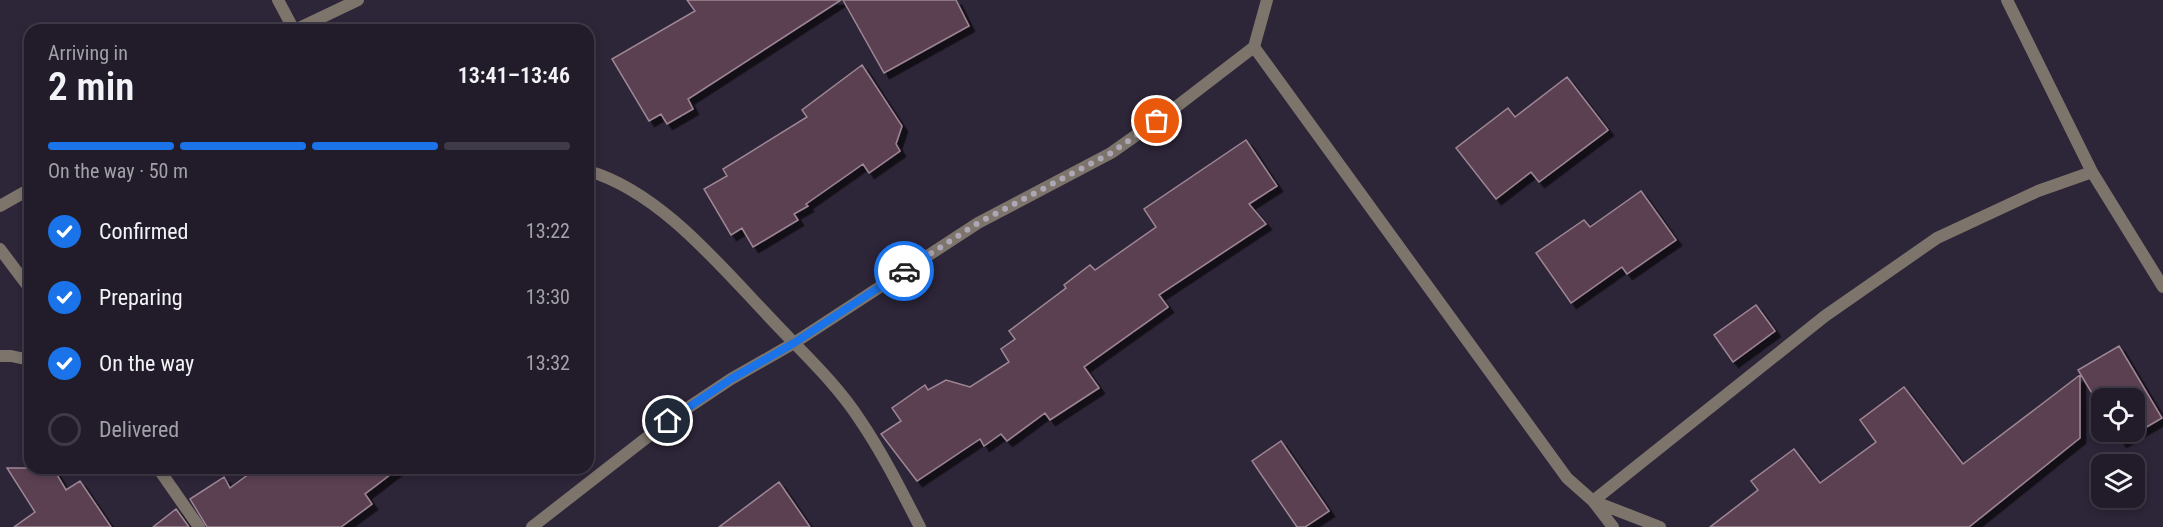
<!DOCTYPE html>
<html lang="en">
<head>
<meta charset="utf-8">
<style>
	body { margin:0; font-family:"Roboto Condensed",sans-serif; background:#2e2936; color:#f1f3f6; height:100vh; display:flex; flex-direction:column; font-size:22px; white-space:nowrap }
	* { box-sizing:border-box; margin:0 }
	p { font-size:20px; color:#a2a1a8 }
	.icon { flex:none; width:33px; height:33px; fill:none; stroke:currentColor; stroke-width:2; stroke-linecap:round; stroke-linejoin:round }
	.map { position:relative; flex:1; overflow:hidden }
	.drawer { position:absolute; left:24px; top:24px; width:570px; height:450px; display:flex; flex-direction:column; background:#221c2a; border-radius:18px; box-shadow:0 3px 9px #0003,0 0 0 2px #3f3a47 }
	.drawer>* { flex:none }
	.tools { position:absolute; left:2091px; top:388px; display:grid; gap:12px }
	.tools a { display:grid; place-items:center; width:54px; height:54px; border-radius:12px; background:#221c2a; box-shadow:0 3px 9px #0003,0 0 0 2px #3f3a47; font-size:30px }
	.pin { position:absolute; display:grid; place-items:center; width:51px; height:51px; color:#fff; margin:-26px; border:3px solid #fff; border-radius:50%; box-shadow:0 2px 6px #0007 }
	.courier { position:absolute; display:grid; place-items:center; width:60px; height:60px; margin:-30px; border:4px solid #1a73e8; border-radius:50%; background:#fff; color:#222; box-shadow:0 2px 8px #0007 }
	.overview em { font-style:normal; font-weight:600 }
	.overview div { display:flex; flex-direction:column-reverse }
	.overview { display:flex; align-items:center; justify-content:space-between; height:102px; padding:0 24px }
	h1 { font-size:39px; font-weight:600; line-height:45px }
	.bar { display:grid; grid-template-columns:repeat(4,1fr); gap:9px 6px; align-content:center; height:72px; padding:0 24px }
	.bar i { height:8px; border-radius:4px; background:#3f3a47 }
	.bar .on { background:#1a73e8 }
	.bar p { grid-column:span 4 }
	ol { padding:0 24px; list-style:none }
	li { display:flex; align-items:center; gap:18px; height:66px }
	li p { margin-inline-start:auto }
	li .icon { padding:6px; border-radius:50%; background:#1a73e8; color:#fff; stroke-width:4 }
	li:last-child { color:#a2a1a8 }
	li i { width:33px; height:33px; border:3px solid #3f3a47; border-radius:50% }
	.map>svg:first-child { display:block }
</style>
</head>
<body>
<div class="map">
<svg width="2163" height="527" viewBox="0 0 2163 527">
	<defs>
		<filter id="shadow"><feDropShadow dx="5.5" dy="5.5" stdDeviation="0" flood-color="#0009"/></filter>
	</defs>
	<rect width="100%" height="100%" fill="#2d2538"/>
	<path fill="#5a3f51" stroke="#9e8695" stroke-width="1.5" filter="url(#shadow)" d="M 687,0 L 841,0 L 688,99 L 693,109 L 667,124 L 661,114 L 649,121 L 612,59 L 695,11 Z
		M 843,0 L 956,0 L 969,26 L 884,73 Z
		M 862,65 L 902,126 L 896,144 L 900,151 L 869,173 L 863,164 L 806,204 L 808,206 L 794,214 L 798,220 L 753,247 L 742,228 L 731,235 L 704,189 L 727,176 L 723,169 L 807,117 L 802,110 Z
		M 1567,77 L 1608,130 L 1539,182 L 1531,172 L 1496,199 L 1456,148 L 1508,108 L 1515,117 Z
		M 1246,140 L 1277,186 L 1249,204 L 1266,224 L 1159,295 L 1168,307 L 1084,367 L 1099,388 L 1050,420 L 1045,413 L 1007,441 L 1001,434 L 984,446 L 980,439 L 917,481 L 881,434 L 901,421 L 892,408 L 925,385 L 928,390 L 946,380 L 970,387 L 1009,362 L 1001,349 L 1015,339 L 1009,331 L 1066,288 L 1064,285 L 1090,265 L 1095,270 L 1156,227 L 1144,209 Z
		M 1641,191 L 1676,240 L 1627,274 L 1622,267 L 1571,303 L 1536,253 L 1584,220 L 1590,227 Z
		M 1756,305 L 1775,331 L 1733,362 L 1714,335 Z
		M 2119,346 L 2162,418 L 2121,442 L 2115,432 L 2134,432 L 2134,399 L 2102,399 L 2102,410 L 2078,370 Z
		M 2080,375 L 2080,438 L 1969,527 L 1710,527 L 1758,490 L 1751,481 L 1794,449 L 1820,483 L 1876,442 L 1860,420 L 1904,387 L 1963,464 Z
		M 1281,441 L 1329,511 L 1305,527 L 1297,527 L 1252,461 Z
		M 7,468 L 53,468 L 66,490 L 80,481 L 111,527 L 14,527 L 35,512 Z
		M 257,468 L 399,468 L 365,494 L 372,504 L 341,527 L 207,527 L 190,499 L 224,477 L 230,488 Z
		M 779,482 L 810,527 L 719,527 Z
		M 176,509 L 189,527 L 153,527 Z"/>
	<g fill="none" stroke-linecap="round" stroke-linejoin="round">
		<path stroke="#7d756c" stroke-width="12" d="M 278,0 L 294,30
			M 2007,0 L 2092,172 L 2163,287
			M 295,30 L 358,0
			M 1254,47 L 1567,478 L 1593,501 L 1660,527
			M 588,171 C 660,191 723,269 773,321 C 803,353 836,383 860,420 C 883,454 901,490 920,527
			M 0,206 L 30,189
			M 0,249 L 30,289
			M 0,356 L 11,356 L 30,360
			M 158,468 L 199,527
			M 532,527 L 668,421 L 731,379 L 794,343 L 978,223 L 1111,153 L 1172,110 L 1254,47 L 1267,0
			M 1613,527 L 1593,501 L 1825,316 L 1937,238 L 2038,191 L 2092,172"/>
	</g>
	<g fill="none" stroke-linecap="round" stroke-linejoin="round">
		<path stroke="#aca6b5" stroke-width="6" stroke-dasharray="0 10.8" d="M 904,271 L 978,223 L 1111,153 L 1157,121"/>
		<path stroke="#1a73e8" stroke-width="8" d="M 668,421 L 731,379 L 794,343 L 904,271"/>
	</g>
</svg>
<div class="tools">
<a><svg class="icon" aria-label="locate" viewBox="0 0 24 24"><circle cx="12" cy="12" r="6"/><path d="M12 2v4M12 18v4M2 12h4M18 12h4"/></svg></a>
<a><svg class="icon" aria-label="layers" viewBox="0 0 24 24"><path d="M12 4l9 5-9 5-9-5zM3 14l9 5 9-5"/></svg></a>
</div>
<div class="pin" style="left:1157px;top:121px;background:#ea580c"><svg class="icon" aria-label="bag" viewBox="0 0 24 24"><path d="M5 8h14l-1 12H6zM9 8a3 3 0 0 1 6 0"/></svg></div>
<div class="pin" style="left:668px;top:421px;background:#1f2937"><svg class="icon" aria-label="home" viewBox="0 0 24 24"><path d="M3 11l9-7 9 7M6 9v11h12V9"/></svg></div>
<div class="courier" style="left:904px;top:271px"><svg class="icon" aria-label="car" viewBox="0 0 24 24"><path d="M5 17H2v-5l4-1 3-4h7l3 4 3 1v5h-3M9 17h6M6 11h13"/><circle cx="7" cy="17" r="2"/><circle cx="17" cy="17" r="2"/></svg></div>
<section class="drawer">
<div class="overview"><div><h1>2 min</h1><p>Arriving in</p></div><em>13:41–13:46</em></div>
<div class="bar"><i class="on"></i><i class="on"></i><i class="on"></i><i></i><p>On the way · 50 m</p></div>
<ol>
<li><svg class="icon" aria-label="check" viewBox="0 0 24 24"><path d="M5 12l5 5 9-10"/></svg>Confirmed<p>13:22</p></li>
<li><svg class="icon" aria-label="check" viewBox="0 0 24 24"><path d="M5 12l5 5 9-10"/></svg>Preparing<p>13:30</p></li>
<li><svg class="icon" aria-label="check" viewBox="0 0 24 24"><path d="M5 12l5 5 9-10"/></svg>On the way<p>13:32</p></li>
<li><i></i>Delivered</li>
</ol>
</section>
</div>
</body>
</html>
